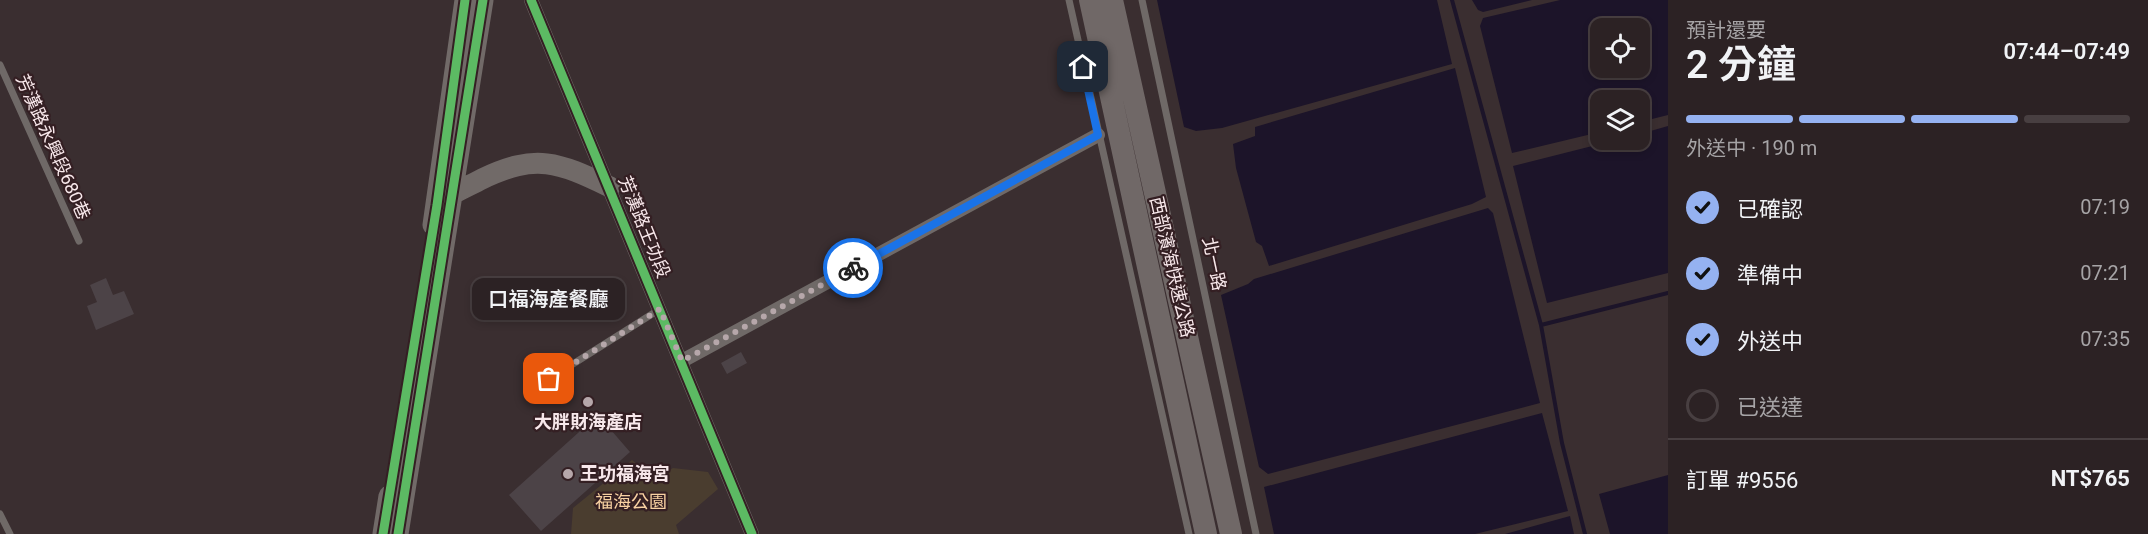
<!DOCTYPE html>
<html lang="zh-TW">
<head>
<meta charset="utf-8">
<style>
	body { margin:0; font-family:Roboto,"Noto Sans TC",sans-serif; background:#342a2c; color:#f1f3f6; height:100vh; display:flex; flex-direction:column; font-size:22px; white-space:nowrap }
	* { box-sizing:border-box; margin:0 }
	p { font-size:20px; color:#a6a4a6 }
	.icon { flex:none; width:33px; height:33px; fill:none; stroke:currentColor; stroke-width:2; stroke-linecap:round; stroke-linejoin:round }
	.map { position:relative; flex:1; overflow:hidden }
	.side { display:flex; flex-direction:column; background:#2c2224; width:480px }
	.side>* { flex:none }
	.controls { position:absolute; left:1590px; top:18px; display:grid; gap:12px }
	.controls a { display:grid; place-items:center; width:60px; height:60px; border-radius:12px; background:#2c2224; box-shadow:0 3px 9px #0003,0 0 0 2px #483f41; font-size:30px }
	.pin { position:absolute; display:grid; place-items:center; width:51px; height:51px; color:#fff; margin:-26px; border-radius:12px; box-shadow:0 3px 9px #0006 }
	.courier { position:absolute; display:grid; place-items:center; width:60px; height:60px; margin:-30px; border:4px solid #1a73e8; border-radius:50%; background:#fff; color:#222; box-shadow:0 2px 8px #0007 }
	.bubble { position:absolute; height:42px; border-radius:12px; background:#2c2224; box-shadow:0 3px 9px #0003,0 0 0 2px #483f41; font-size:20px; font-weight:600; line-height:42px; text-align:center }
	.headline em { font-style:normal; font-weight:600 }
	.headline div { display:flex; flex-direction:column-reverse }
	.headline { display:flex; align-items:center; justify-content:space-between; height:102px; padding:0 18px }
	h1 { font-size:39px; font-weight:600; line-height:45px }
	.bar { display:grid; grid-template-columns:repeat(4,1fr); gap:9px 6px; align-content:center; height:72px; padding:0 18px }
	.bar i { height:8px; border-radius:4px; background:#483f41 }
	.bar .active { background:#95b2f1 }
	.bar p { grid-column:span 4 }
	.line { display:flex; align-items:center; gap:15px; padding:0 18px; border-top:2px solid #483f41 }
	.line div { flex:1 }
	ol { padding:0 18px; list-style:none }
	li { display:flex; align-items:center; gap:18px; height:66px }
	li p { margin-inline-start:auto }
	li .icon { padding:6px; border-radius:50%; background:#95b2f1; color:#111; stroke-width:4 }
	li:last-child { color:#a6a4a6 }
	li i { width:33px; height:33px; border:3px solid #483f41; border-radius:50% }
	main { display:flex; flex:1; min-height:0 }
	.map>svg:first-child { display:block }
</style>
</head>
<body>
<main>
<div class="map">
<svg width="1668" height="534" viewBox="0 0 1668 534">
	<rect width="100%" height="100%" fill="#3a2e30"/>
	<path fill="#4a3d2f" d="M 632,460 L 654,480 L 673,468 L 708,472 L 718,489 L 676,525 L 679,534 L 571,534 L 573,508 Z"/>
	<path fill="#1c1429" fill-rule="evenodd" d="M 1157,0 L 1437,0 L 1452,64 L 1222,128 L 1196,131 L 1184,127 Z
		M 1472,0 L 1532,0 L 1483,12 L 1478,10 Z
		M 1560,0 L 1668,0 L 1668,115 L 1640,122 L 1640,100 L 1600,100 L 1600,132 L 1512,153 L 1480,26 L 1483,18 ZM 1600,28 L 1640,28 L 1640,68 L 1600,68 Z
		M 1455,68 L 1486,197 L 1472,204 L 1269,266 L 1262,246 L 1256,242 L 1236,168 L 1233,144 L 1255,136 L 1255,127 Z
		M 1668,126 L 1668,273 L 1547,303 L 1513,166 L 1616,140 L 1640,140 L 1640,134 Z
		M 1488,208 L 1493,213 L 1540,403 L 1268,474 L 1259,467 L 1221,295 L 1248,284 L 1254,279 Z
		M 1542,413 L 1568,511 L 1475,534 L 1274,534 L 1264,487 Z
		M 1668,475 L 1668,534 L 1610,534 L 1599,494 Z
		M 1570,516 L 1574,534 L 1505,534 Z"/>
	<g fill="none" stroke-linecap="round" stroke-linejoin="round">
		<path stroke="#1c1429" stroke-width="4" d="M 1452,0 L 1541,325 L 1562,443 L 1585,534
			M 1541,325 L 1668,293"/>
	</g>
	<path fill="#4c4347" d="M 106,278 L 113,295 L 124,291 L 134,314 L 96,330 L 87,306 L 97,302 L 90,285 Z
		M 741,352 L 747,363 L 727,374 L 721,363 Z
		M 598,415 L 630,452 L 541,531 L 509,495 Z"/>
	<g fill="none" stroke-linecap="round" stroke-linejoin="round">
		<path stroke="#6f6967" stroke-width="7" d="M 1069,0 L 1189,534
			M 1142,0 L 1256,534
			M 0,65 L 79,241
			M 535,388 L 660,309
			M 0,514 L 10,534"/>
		<path stroke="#6f6967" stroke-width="14" d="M 531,0 L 752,534
			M 682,361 L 1098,135"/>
		<path stroke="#716a68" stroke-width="21" d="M 445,199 C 456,191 469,186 482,179 C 536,153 558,162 610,187
			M 433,225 L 465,0
			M 383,534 L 389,496
			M 398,534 L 483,0"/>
		<path stroke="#706867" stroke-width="22" d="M 1090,0 L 1206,534
			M 1112,0 L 1231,534"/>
		<g stroke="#341f23" stroke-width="13">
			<path id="cycleway" d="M 531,0 L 752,534
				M 383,534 L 437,205 L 465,0
				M 398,534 L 483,0"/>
		</g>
		<use href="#cycleway" stroke="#5cba63" stroke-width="9"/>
	</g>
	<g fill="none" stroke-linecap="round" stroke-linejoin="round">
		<path stroke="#b6a7aa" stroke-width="6" stroke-dasharray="0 10.8" d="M 549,379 L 660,309 L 682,361 L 853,268"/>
		<path stroke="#1a73e8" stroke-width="8" d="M 853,268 L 1098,135 L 1083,67"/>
	</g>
	<g fill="#b6a7aa" stroke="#341f23" stroke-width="2">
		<circle cx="588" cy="402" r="6"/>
		<circle cx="568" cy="474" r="6"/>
	</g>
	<g text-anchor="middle" stroke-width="4.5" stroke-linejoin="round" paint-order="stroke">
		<g font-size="18" fill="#f8e8eb" stroke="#341f23">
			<text transform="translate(53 147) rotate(66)" y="6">芳漢路永興段680巷</text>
			<text transform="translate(644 227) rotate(68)" y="6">芳漢路王功段</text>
			<text transform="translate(1214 264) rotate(78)" y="6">北一路</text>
			<text transform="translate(1172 267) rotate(77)" y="6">西部濱海快速公路</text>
		</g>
		<g font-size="18" font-weight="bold" fill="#f8e8eb" stroke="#341f23">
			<text x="588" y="428">大胖財海產店</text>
			<text x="580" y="480" text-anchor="start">王功福海宮</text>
		</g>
		<g font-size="18" fill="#f8d1a2" stroke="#341f23">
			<text x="631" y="508">福海公園</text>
		</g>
	</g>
</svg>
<div class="controls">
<a><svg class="icon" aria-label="locate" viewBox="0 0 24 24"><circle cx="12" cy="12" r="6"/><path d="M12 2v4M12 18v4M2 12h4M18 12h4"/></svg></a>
<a><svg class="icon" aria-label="layers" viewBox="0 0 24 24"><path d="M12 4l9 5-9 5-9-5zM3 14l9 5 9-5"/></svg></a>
</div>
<div class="pin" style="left:549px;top:379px;background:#ea580c"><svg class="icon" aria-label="bag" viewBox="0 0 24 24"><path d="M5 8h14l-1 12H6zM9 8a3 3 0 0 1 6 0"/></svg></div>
<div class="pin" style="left:1083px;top:67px;background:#1f2937"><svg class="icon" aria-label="home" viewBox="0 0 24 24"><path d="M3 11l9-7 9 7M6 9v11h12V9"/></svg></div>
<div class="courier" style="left:853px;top:268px"><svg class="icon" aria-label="bike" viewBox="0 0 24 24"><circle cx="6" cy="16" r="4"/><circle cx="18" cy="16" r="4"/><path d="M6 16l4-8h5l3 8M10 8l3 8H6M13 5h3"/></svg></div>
<div class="bubble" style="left:472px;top:278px;width:153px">口福海產餐廳</div>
</div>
<section class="side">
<div class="headline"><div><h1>2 分鐘</h1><p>預計還要</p></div><em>07:44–07:49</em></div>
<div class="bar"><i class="active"></i><i class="active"></i><i class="active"></i><i></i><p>外送中 · 190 m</p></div>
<ol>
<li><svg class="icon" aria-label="check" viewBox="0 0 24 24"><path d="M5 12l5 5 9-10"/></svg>已確認<p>07:19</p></li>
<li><svg class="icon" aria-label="check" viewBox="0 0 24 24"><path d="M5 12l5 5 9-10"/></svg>準備中<p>07:21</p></li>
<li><svg class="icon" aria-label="check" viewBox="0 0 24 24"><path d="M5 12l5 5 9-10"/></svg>外送中<p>07:35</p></li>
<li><i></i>已送達</li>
</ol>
<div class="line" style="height:78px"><div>訂單 #9556</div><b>NT$765</b></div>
</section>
</main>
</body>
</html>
